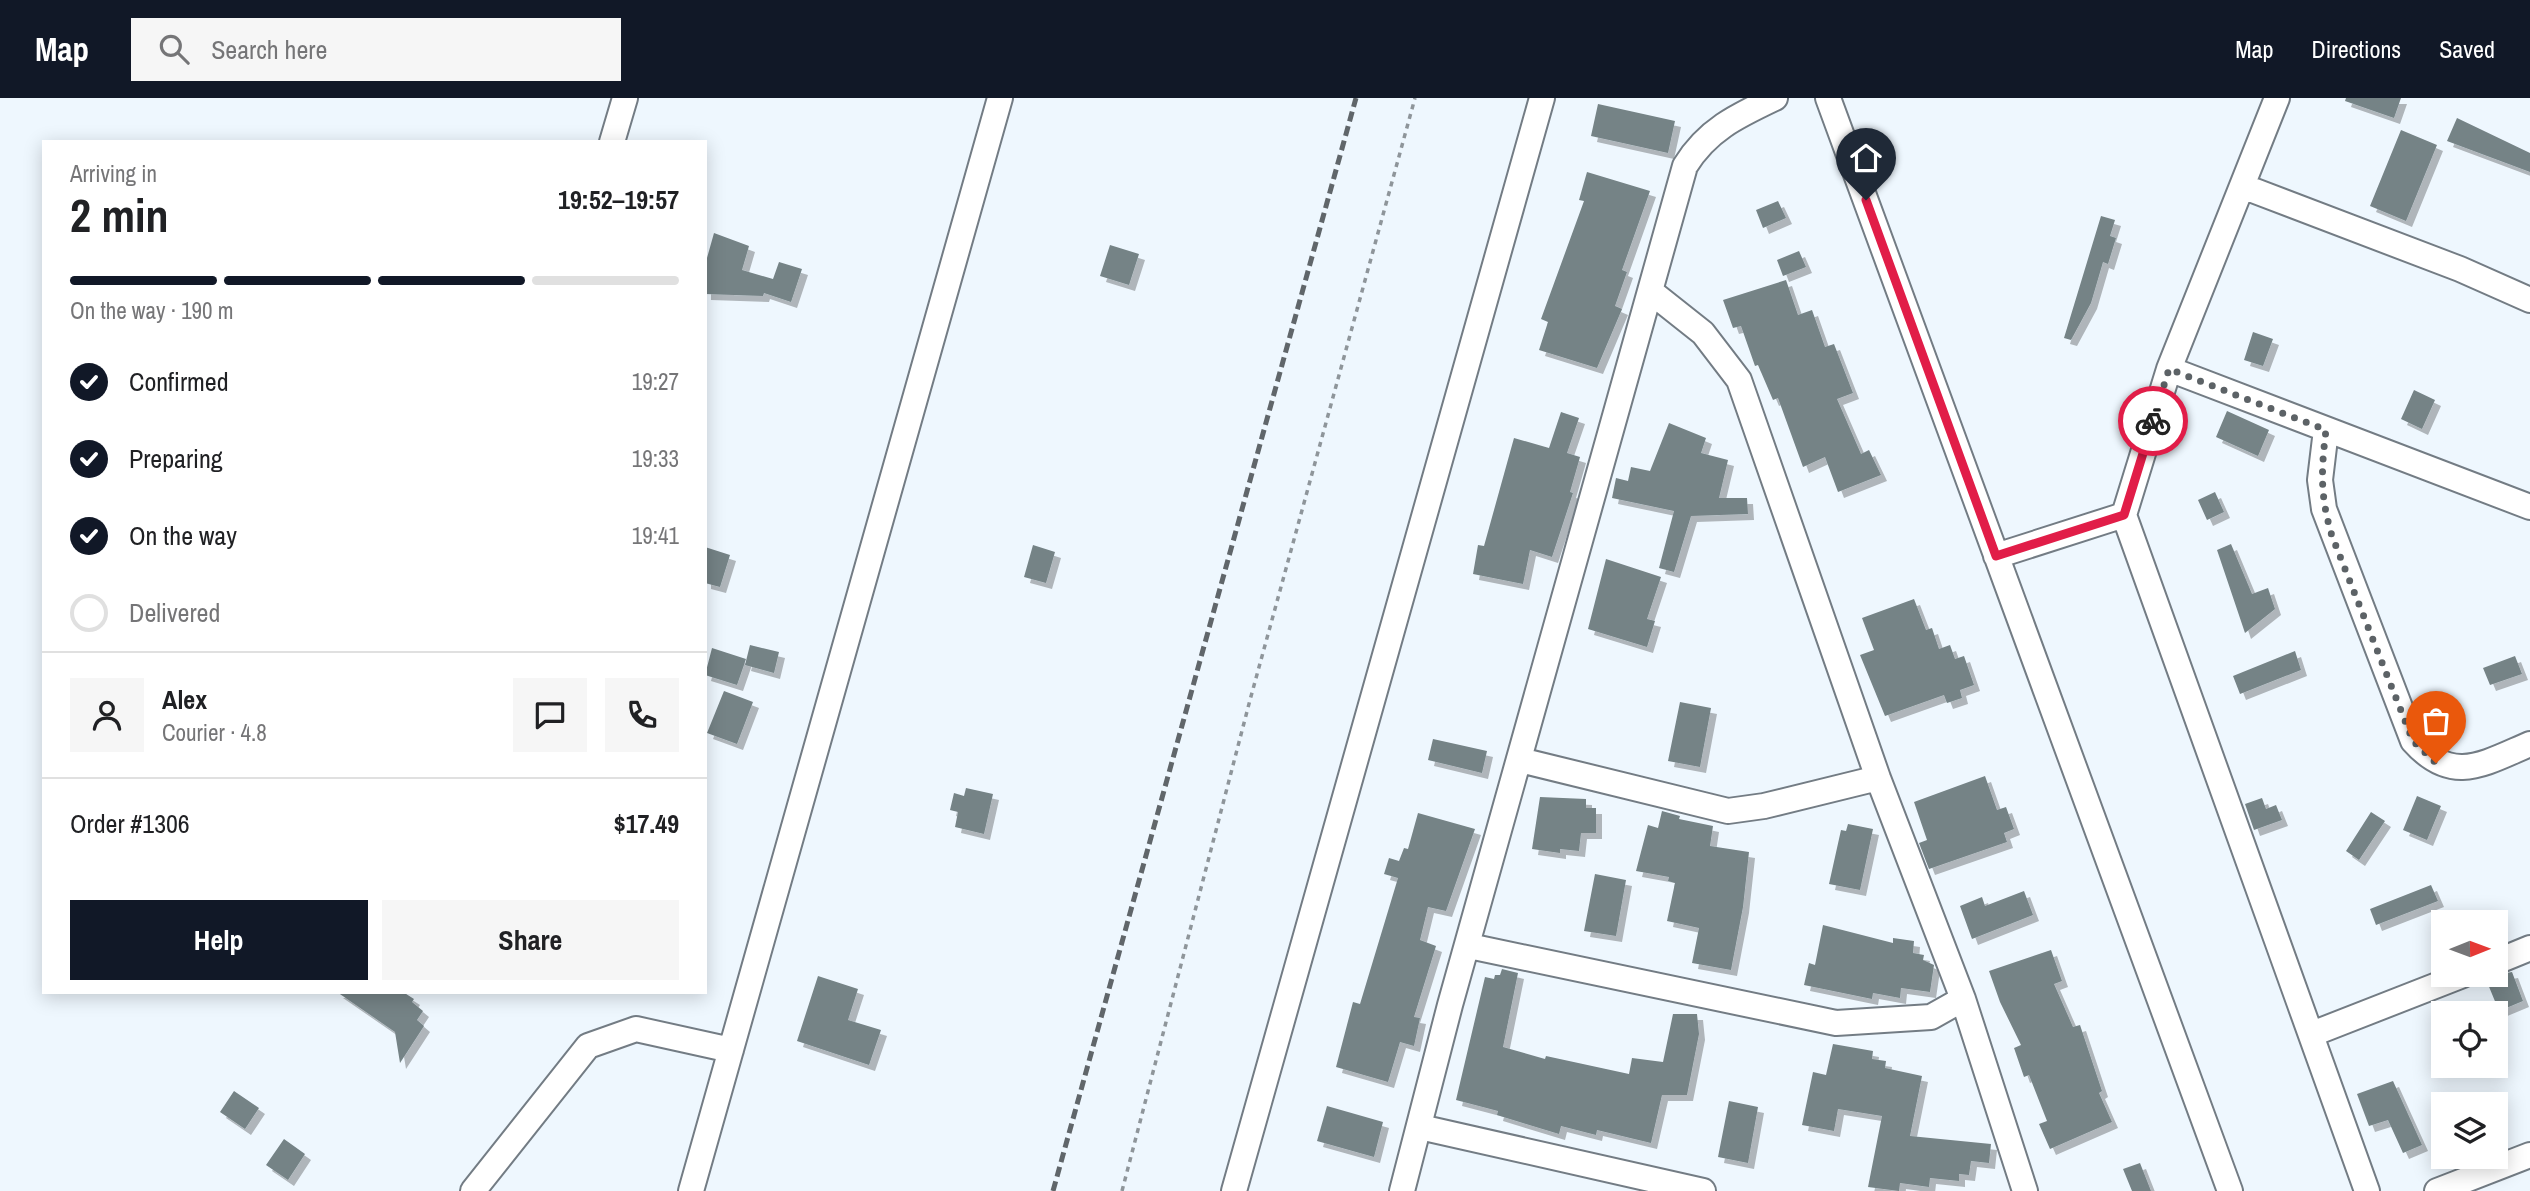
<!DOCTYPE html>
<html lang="en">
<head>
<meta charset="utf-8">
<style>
	body { margin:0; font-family:"Archivo Narrow",sans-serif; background:#f6f6f6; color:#202124; height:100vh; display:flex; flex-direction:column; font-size:26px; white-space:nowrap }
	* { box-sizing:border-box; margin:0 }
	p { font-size:23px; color:#757577 }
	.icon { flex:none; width:38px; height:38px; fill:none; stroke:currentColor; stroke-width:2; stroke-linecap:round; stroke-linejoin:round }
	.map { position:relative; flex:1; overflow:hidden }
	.side { position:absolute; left:42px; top:42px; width:665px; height:854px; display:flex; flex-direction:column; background:#fff; border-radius:0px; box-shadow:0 4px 18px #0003 }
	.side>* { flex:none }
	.needle { width:46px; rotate:89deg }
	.buttons { position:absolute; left:2431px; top:812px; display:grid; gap:14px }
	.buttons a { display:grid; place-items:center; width:77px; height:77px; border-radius:0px; background:#fff; box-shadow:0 4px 18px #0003; font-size:35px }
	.pin { position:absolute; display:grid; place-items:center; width:60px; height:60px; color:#fff; margin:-72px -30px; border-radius:50% 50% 50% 0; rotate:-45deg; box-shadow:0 0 7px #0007 }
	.pin .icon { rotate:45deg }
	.courier { position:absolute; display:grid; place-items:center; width:70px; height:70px; margin:-35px; border:5px solid #e11d48; border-radius:50%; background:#fff; color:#222; box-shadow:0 2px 9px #0007 }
	.summary em { font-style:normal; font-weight:700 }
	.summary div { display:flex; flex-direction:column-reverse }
	.summary { display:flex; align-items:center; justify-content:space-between; height:119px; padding:0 28px }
	h1 { font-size:46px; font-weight:700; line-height:52px }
	.bar { display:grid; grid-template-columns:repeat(4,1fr); gap:10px 7px; align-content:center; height:84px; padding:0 28px }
	.bar i { height:9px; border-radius:5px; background:#e0e0e0 }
	.bar .selected { background:#111827 }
	.bar p { grid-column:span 4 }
	.line { display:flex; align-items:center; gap:18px; padding:0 28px; border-top:2px solid #e0e0e0 }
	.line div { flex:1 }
	.round { display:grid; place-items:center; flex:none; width:74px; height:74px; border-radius:0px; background:#f6f6f6 }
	ol { padding:0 28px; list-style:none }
	li { display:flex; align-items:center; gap:21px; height:77px }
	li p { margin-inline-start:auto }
	li .icon { padding:7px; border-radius:50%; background:#111827; color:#fff; stroke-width:4 }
	li:last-child { color:#757577 }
	li i { width:38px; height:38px; border:4px solid #e0e0e0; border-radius:50% }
	.action { display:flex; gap:14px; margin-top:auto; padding:14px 28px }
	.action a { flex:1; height:80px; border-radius:0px; background:#111827; color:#fff; font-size:28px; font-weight:700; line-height:80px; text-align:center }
	.action a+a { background:#f6f6f6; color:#202124 }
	header { display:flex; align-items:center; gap:42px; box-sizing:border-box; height:98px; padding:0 35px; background:#111827; color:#fff }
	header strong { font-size:33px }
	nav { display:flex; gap:38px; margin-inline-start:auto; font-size:24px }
	.search { width:490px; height:63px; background:#f6f6f6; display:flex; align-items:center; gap:18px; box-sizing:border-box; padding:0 24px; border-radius:0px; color:#757577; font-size:26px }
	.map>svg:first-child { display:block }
</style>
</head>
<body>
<header>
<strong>Map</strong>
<div class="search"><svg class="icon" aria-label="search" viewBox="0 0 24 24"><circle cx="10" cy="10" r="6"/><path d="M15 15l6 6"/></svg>Search here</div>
<nav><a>Map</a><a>Directions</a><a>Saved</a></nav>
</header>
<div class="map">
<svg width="2530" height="1093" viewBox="0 0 2530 1093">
	<defs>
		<filter id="shadow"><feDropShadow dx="6" dy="6" stdDeviation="0" flood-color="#0004"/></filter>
	</defs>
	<rect width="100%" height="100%" fill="#eef7fe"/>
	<path fill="#758386" filter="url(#shadow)" d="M 2346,0 L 2401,0 L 2394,20 L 2345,3 Z
		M 1598,6 L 1675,23 L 1668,55 L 1591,38 Z
		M 2457,20 L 2530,55 L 2530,74 L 2447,43 Z
		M 2401,32 L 2437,47 L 2406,123 L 2370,108 Z
		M 1587,74 L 1650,93 L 1622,172 L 1627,174 L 1615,208 L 1622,211 L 1597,270 L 1539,252 L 1548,224 L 1541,221 L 1584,103 L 1579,102 Z
		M 1778,103 L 1786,120 L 1763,130 L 1756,112 Z
		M 2101,118 L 2115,122 L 2110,138 L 2116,140 L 2108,166 L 2103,164 L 2091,205 L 2071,242 L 2064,240 Z
		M 714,135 L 749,148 L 742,172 L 773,181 L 779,164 L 802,171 L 791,204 L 764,195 L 763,198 L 705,196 L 705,167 Z
		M 1110,147 L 1139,156 L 1129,187 L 1100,178 Z
		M 1799,153 L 1806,169 L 1783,178 L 1777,162 Z
		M 1786,182 L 1798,217 L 1812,212 L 1825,249 L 1834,246 L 1853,295 L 1837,301 L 1861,356 L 1869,352 L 1881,377 L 1838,394 L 1825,359 L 1803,369 L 1778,300 L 1773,302 L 1758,267 L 1755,268 L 1741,228 L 1733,230 L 1723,202 Z
		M 2253,234 L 2273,241 L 2263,268 L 2244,262 Z
		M 2414,292 L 2435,302 L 2422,331 L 2401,321 Z
		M 2227,313 L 2269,332 L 2258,358 L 2216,339 Z
		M 1561,314 L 1579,320 L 1567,355 L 1580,359 L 1570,394 L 1573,395 L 1552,459 L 1530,452 L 1523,486 L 1473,476 L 1478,447 L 1484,448 L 1514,340 L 1549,350 Z
		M 1669,325 L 1706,340 L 1701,355 L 1728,362 L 1719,400 L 1747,400 L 1748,416 L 1691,418 L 1674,474 L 1659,470 L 1674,413 L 1612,400 L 1616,380 L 1628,383 L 1631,369 L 1650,373 Z
		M 2215,394 L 2224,414 L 2207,422 L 2198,402 Z
		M 2231,446 L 2252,496 L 2268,490 L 2275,511 L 2245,535 L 2217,452 Z
		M 1033,447 L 1055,454 L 1046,485 L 1024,479 Z
		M 705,449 L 730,457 L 720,489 L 705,485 Z
		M 1606,461 L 1661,479 L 1647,521 L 1655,523 L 1647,549 L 1588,531 Z
		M 1914,501 L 1926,532 L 1932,530 L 1939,551 L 1950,547 L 1955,561 L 1964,558 L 1974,587 L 1960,592 L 1962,600 L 1947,605 L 1944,597 L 1885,618 L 1860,557 L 1874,552 L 1862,520 Z
		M 750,547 L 779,554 L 774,575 L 745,567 Z
		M 712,550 L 746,561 L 737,587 L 705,577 Z
		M 2295,553 L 2301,572 L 2240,596 L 2233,578 Z
		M 2515,558 L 2522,576 L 2490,587 L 2483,570 Z
		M 724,593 L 753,604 L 737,646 L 707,635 Z
		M 1680,604 L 1711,610 L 1700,669 L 1668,663 Z
		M 1433,641 L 1487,653 L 1482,675 L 1428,662 Z
		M 1985,678 L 1997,712 L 2006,709 L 2014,731 L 2004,735 L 2007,744 L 1929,771 L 1919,745 L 1927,742 L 1914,704 Z
		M 966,690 L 993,696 L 984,736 L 955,729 L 958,714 L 950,712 L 954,695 L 964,698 Z
		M 2417,698 L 2441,708 L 2427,742 L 2403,732 Z
		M 1540,699 L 1586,701 L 1586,710 L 1596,710 L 1596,735 L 1581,735 L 1579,753 L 1560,751 L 1560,755 L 1532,751 Z
		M 2262,700 L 2266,711 L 2276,707 L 2282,722 L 2254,732 L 2245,706 Z
		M 1662,713 L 1680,718 L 1679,721 L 1713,728 L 1710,748 L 1749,754 L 1743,809 L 1731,872 L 1692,865 L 1699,830 L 1667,823 L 1675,785 L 1668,783 L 1669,779 L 1636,773 L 1648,727 L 1658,730 Z
		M 2371,714 L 2385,723 L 2359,762 L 2346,753 Z
		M 1418,715 L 1475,731 L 1446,813 L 1428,809 L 1420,842 L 1436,848 L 1414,919 L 1420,920 L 1414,948 L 1400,944 L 1388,984 L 1336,969 L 1353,904 L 1360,906 L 1398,780 L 1384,776 L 1389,760 L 1399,763 L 1404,750 L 1408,751 Z
		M 1848,726 L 1873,731 L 1860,792 L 1829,786 L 1841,732 L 1846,733 Z
		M 1595,776 L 1626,782 L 1616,838 L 1584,833 Z
		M 2431,787 L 2438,803 L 2376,827 L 2370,811 Z
		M 2024,793 L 2033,817 L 1972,841 L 1960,808 L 1982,799 L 1985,808 Z
		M 1823,827 L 1893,845 L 1893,840 L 1914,843 L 1913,855 L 1924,857 L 1923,862 L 1934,867 L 1930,894 L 1901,890 L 1900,900 L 1873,895 L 1872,901 L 1804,887 L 1809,865 L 1815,867 Z
		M 2051,852 L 2062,883 L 2054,886 L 2073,929 L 2080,927 L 2102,993 L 2099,995 L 2112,1024 L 2050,1051 L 2039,1026 L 2047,1023 L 2029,977 L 2024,979 L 2014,950 L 2021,947 L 2000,904 L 1989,873 Z
		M 1502,871 L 1518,875 L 1503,949 L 1545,961 L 1546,958 L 1629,976 L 1632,960 L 1663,964 L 1673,916 L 1697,916 L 1699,936 L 1687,997 L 1662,997 L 1651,1045 L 1597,1032 L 1596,1037 L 1561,1028 L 1559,1036 L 1497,1017 L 1498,1013 L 1456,1002 L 1485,879 L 1494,881 L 1495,877 L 1500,877 Z
		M 2512,874 L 2523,903 L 2499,913 L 2485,879 Z
		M 818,878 L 858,891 L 848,922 L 881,932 L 869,967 L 797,943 Z
		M 337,894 L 403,894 L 414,901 L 412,904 L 423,913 L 417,922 L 424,928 L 400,965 L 395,934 Z
		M 1833,946 L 1873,953 L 1872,961 L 1886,963 L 1885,970 L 1922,978 L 1910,1038 L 1991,1046 L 1989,1065 L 1971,1063 L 1969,1077 L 1959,1076 L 1959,1083 L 1930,1080 L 1929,1089 L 1900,1085 L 1899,1093 L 1868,1089 L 1882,1018 L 1838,1011 L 1834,1033 L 1802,1027 L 1813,974 L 1826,977 Z
		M 2393,983 L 2422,1047 L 2403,1055 L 2388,1022 L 2369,1028 L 2357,996 Z
		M 234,993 L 259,1010 L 245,1031 L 220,1014 Z
		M 1729,1003 L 1758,1009 L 1748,1065 L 1718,1059 Z
		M 1327,1008 L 1383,1024 L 1374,1059 L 1317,1043 Z
		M 284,1041 L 305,1056 L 288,1082 L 266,1067 Z
		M 2140,1065 L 2151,1093 L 2132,1093 L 2123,1071 Z"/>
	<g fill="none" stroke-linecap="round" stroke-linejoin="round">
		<g stroke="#737c84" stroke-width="28">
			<path id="minor" d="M 1828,0 L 2230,1093
				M 2277,0 L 2169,271 L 2124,417 L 2367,1093
				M 612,44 L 625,0
				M 2242,88 L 2460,171 L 2530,202
				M 1650,193 L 1703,235 L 1739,282 L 1878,680 L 1963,901 L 2025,1093
				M 2169,271 L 2530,409
				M 2326,332 L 2320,382 L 2324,411 L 2413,643 C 2452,687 2483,666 2530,646
				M 1996,458 L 2124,417
				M 1520,662 L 1728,713 L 1764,708 L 1878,680
				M 1469,848 L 1836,925 L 1931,919 L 1963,901
				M 2496,864 L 2530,850
				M 2312,936 L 2463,877
				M 1420,1029 L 1703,1093
				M 473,1093 L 588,948 L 636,931 L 731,952
				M 691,1093 L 1000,0
				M 1234,1093 L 1542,0
				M 1402,1093 L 1450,907 L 1685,68 C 1707,32 1737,18 1775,0
				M 2437,1093 L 2530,1057"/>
		</g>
		<path stroke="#8e959a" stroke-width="3.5" stroke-dasharray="5 5" stroke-linecap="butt" d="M 1122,1093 L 1250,602 L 1415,0"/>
		<use href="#minor" stroke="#fff" stroke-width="24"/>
		<path stroke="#60666a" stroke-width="5" stroke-dasharray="10 5" stroke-linecap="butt" d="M 1053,1093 L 1356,0"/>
	</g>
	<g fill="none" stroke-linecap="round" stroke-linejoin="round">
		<path stroke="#5c6266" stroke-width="7" stroke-dasharray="0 12.6" d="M 2153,323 L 2169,271 L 2326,332 C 2321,373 2320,398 2332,438 L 2413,643 L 2436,665"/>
		<path stroke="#e11d48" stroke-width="9" d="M 1866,102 L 1996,458 L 2124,417 L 2153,323"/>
	</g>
</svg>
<div class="buttons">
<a><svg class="needle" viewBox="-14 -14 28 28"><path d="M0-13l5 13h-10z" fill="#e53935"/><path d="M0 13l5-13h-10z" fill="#757577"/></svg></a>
<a><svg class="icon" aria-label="locate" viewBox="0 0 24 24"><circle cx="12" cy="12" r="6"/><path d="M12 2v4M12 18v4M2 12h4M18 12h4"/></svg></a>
<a><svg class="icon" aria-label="layers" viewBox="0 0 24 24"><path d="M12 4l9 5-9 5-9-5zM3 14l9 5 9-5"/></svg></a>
</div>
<div class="pin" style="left:2436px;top:665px;background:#ea580c"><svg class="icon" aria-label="bag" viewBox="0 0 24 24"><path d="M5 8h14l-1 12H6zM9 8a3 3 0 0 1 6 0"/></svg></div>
<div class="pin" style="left:1866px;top:102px;background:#1f2937"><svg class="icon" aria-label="home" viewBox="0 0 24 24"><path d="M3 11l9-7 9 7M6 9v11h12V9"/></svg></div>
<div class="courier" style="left:2153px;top:323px"><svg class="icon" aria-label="bike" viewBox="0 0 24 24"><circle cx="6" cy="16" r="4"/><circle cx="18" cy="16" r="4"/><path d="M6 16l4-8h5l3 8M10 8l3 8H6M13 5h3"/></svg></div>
<section class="side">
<div class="summary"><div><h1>2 min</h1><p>Arriving in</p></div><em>19:52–19:57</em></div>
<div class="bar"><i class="selected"></i><i class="selected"></i><i class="selected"></i><i></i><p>On the way · 190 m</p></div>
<ol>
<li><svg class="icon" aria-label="check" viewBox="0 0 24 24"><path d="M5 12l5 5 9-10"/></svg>Confirmed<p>19:27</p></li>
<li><svg class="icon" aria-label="check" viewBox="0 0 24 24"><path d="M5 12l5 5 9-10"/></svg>Preparing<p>19:33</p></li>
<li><svg class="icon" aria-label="check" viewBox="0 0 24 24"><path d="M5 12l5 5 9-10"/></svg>On the way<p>19:41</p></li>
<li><i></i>Delivered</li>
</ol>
<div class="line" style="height:126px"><a class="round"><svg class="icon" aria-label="person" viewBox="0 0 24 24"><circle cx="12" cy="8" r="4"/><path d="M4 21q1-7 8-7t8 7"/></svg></a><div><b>Alex</b><p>Courier · 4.8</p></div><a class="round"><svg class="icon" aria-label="chat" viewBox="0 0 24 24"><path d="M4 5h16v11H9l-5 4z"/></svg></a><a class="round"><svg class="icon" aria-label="phone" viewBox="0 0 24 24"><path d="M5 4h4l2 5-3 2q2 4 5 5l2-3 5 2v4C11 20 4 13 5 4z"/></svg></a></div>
<div class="line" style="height:91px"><div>Order #1306</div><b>$17.49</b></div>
<div class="action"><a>Help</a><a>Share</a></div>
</section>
</div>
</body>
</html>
